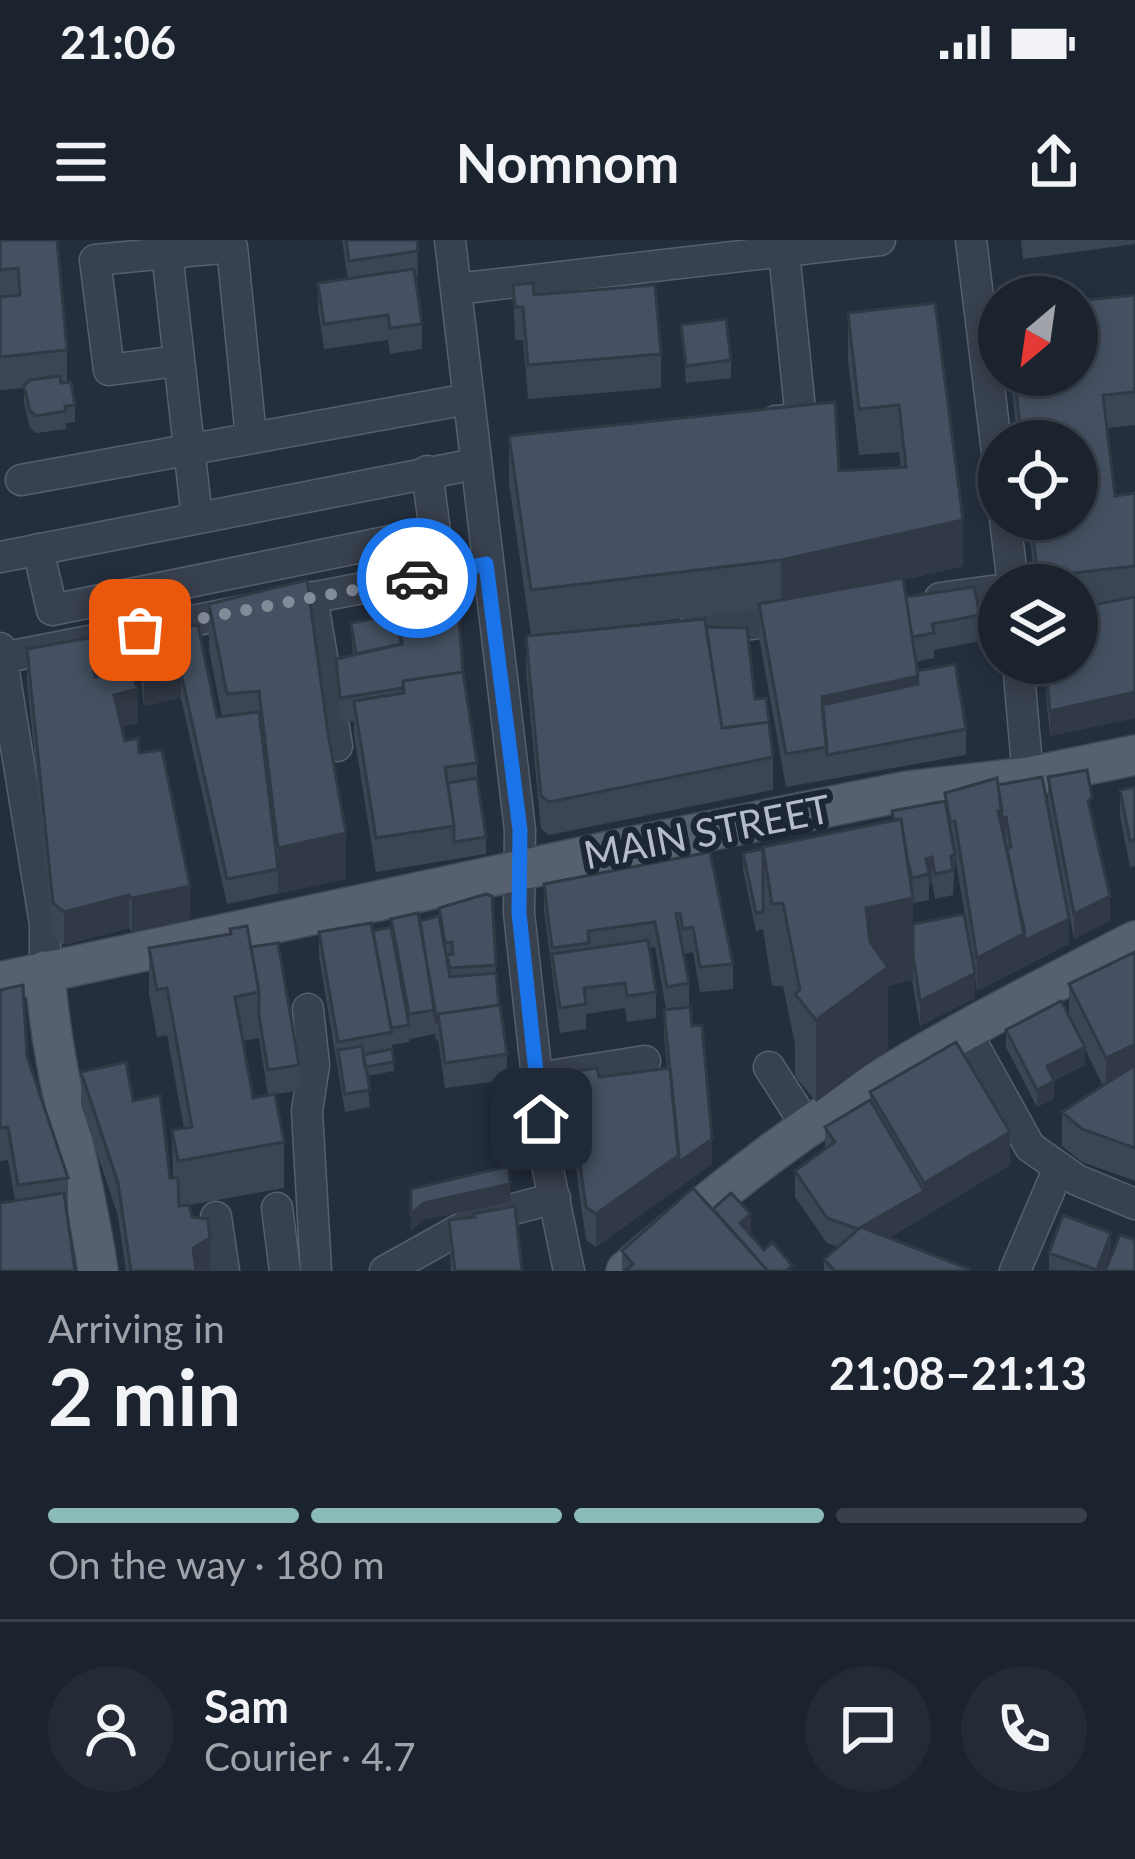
<!DOCTYPE html>
<html lang="en">
<head>
<meta charset="utf-8">
<style>
	body { margin:0; font-family:Lato,sans-serif; background:#242b36; color:#f1f3f6; height:100vh; display:flex; flex-direction:column; font-size:45px; white-space:nowrap }
	* { box-sizing:border-box; margin:0 }
	p { font-size:39px; color:#a0a4aa }
	.icon { flex:none; width:66px; height:66px; fill:none; stroke:currentColor; stroke-width:2; stroke-linecap:round; stroke-linejoin:round }
	.map { position:relative; height:1031px; overflow:hidden }
	.sheet { display:flex; flex-direction:column; background:#1b232e; flex:1 }
	.sheet>* { flex:none }
	.needle { width:78px; rotate:209deg }
	.controls { position:absolute; left:978px; top:36px; display:grid; gap:24px }
	.controls a { display:grid; place-items:center; width:120px; height:120px; border-radius:50%; background:#1b232e; box-shadow:0 6px 18px #0003,0 0 0 3px #39404a; font-size:60px }
	.pin { position:absolute; display:grid; place-items:center; width:102px; height:102px; color:#fff; margin:-51px; border-radius:24px; box-shadow:0 6px 18px #0006 }
	.courier { position:absolute; display:grid; place-items:center; width:120px; height:120px; margin:-60px; border:9px solid #1a73e8; border-radius:50%; background:#fff; color:#222; box-shadow:0 3px 15px #0007 }
	.head em { font-style:normal; font-weight:700 }
	.head div { display:flex; flex-direction:column-reverse }
	.head { display:flex; align-items:center; justify-content:space-between; height:204px; padding:0 48px }
	h1 { font-size:78px; font-weight:700; line-height:90px }
	.bar { display:grid; grid-template-columns:repeat(4,1fr); gap:18px 12px; align-content:center; height:144px; padding:0 48px }
	.bar i { height:15px; border-radius:9px; background:#39404a }
	.bar .current { background:#8bbbb9 }
	.bar p { grid-column:span 4 }
	.line { display:flex; align-items:center; gap:30px; padding:0 48px; border-top:3px solid #39404a }
	.line div { flex:1 }
	.round { display:grid; place-items:center; flex:none; width:126px; height:126px; border-radius:63px; background:#242b36 }
	.status { display:flex; justify-content:space-between; align-items:center; height:84px; padding:0 60px; background:#1b232e; direction:ltr }
	.status svg { height:33px; fill:currentColor }
	header { display:flex; justify-content:space-between; align-items:center; height:156px; padding:0 48px; background:#1b232e; font-size:54px; font-weight:700 }
	.map>svg:first-child { display:block }
</style>
</head>
<body>
<div class="status"><b>21:06</b><svg viewBox="0 0 49 12"><path d="M0 12V9h3v3zM5 12V6h3v6zM10 12V3h3v9zM15 12V0h3v12zM26 1h20v11H26zM47 4h2v5h-2z"/></svg></div>
<header><svg class="icon" aria-label="menu" viewBox="0 0 24 24"><path d="M4 6h16M4 12h16M4 18h16"/></svg>Nomnom<svg class="icon" aria-label="share" viewBox="0 0 24 24"><path d="M12 15V3M7 8l5-5 5 5M5 13v7h14v-7"/></svg></header>
<div class="map">
<svg width="1135" height="1031" viewBox="0 0 1135 1031">
	<rect width="100%" height="100%" fill="#242f3e"/>
	<g fill="none" stroke-linecap="round" stroke-linejoin="round">
		<g stroke="#565f6c" stroke-width="33">
			<path id="minor" d="M 450,0 L 520,590 L 519,673 L 546,920 L 569,1031
				M 971,0 L 999,228
				M 167,13 L 232,7 L 251,197
				M 456,49 L 880,0
				M 177,121 L 109,130 L 95,20 L 167,13 L 197,278
				M 776,181 L 801,179 L 784,12
				M 21,240 L 468,159
				M 1005,279 L 1013,345
				M 38,309 L 52,370 L 435,292 L 427,231
				M 0,317 L 475,224
				M 312,357 L 337,506
				M 940,358 L 999,350
				M 690,392 L 797,378
				M 0,408 L 45,684 L 45,731
				M 1,418 L 486,324
				M 1018,423 L 1028,537
				M 308,769 L 314,825 L 307,871 L 316,1031
				M 965,790 L 1030,907 L 1077,940 L 1135,964
				M 769,827 L 808,888
				M 537,838 L 645,821
				M 277,968 L 285,1031
				M 216,977 L 224,1031
				M 385,1031 L 480,978 L 555,958
				M 1015,1031 L 1058,930"/>
		</g>
		<g stroke="#414a57" stroke-width="42">
			<path id="major" d="M 45,731 C 51,832 84,931 98,1031
				M 0,742 L 619,609 L 907,551 L 1028,537 L 1135,515
				M 626,1031 C 699,969 772,908 853,857 C 943,799 1040,750 1135,701"/>
		</g>
		<use href="#minor" stroke="#38414e" stroke-width="30"/>
		<use href="#major" stroke="#56606e" stroke-width="39"/>
	</g>
	<path fill="#3b4654" fill-rule="evenodd" d="M 0,0 L 67,110 L 67,142 L 75,165 L 75,182 L 66,183 L 66,189 L 36,193 L 30,188 L 24,163 L 24,148 L 0,150 Z
		M 342,0 L 417,0 L 418,36 L 415,37 L 422,84 L 422,109 L 390,114 L 388,100 L 324,109 L 318,68 L 318,43 L 348,39 Z
		M 1021,0 L 1135,0 L 1135,4 L 1023,19 Z
		M 513,45 L 661,114 L 661,148 L 528,159 L 523,100 L 515,100 Z
		M 1135,55 L 1135,185 L 1107,188 L 1115,256 L 1135,253 L 1135,478 L 1050,496 L 1043,423 L 1077,423 L 1077,345 L 1035,345 L 1028,279 L 1077,279 L 1077,201 L 1018,201 L 1010,135 L 1077,135 Z
		M 935,63 L 963,326 L 903,340 L 905,357 L 980,375 L 980,401 L 934,410 L 934,418 L 915,422 L 917,431 L 966,489 L 966,515 L 786,547 L 759,397 L 759,369 L 571,392 L 706,387 L 755,459 L 773,517 L 773,550 L 549,595 L 541,589 L 526,430 L 526,396 L 531,396 L 509,243 L 509,196 L 839,231 L 901,227 L 899,212 L 859,215 L 848,120 L 848,73 Z
		M 681,85 L 731,120 L 731,138 L 686,143 Z
		M 307,340 L 346,639 L 227,664 L 181,458 L 144,466 L 138,421 L 138,395 L 198,385 L 217,477 L 222,476 L 209,410 L 209,364 Z
		M 395,343 L 463,432 L 477,523 L 477,538 L 486,597 L 486,614 L 376,632 L 354,494 L 354,481 L 340,483 L 336,419 L 353,415 L 351,383 L 396,374 Z
		M 27,409 L 114,434 L 138,483 L 121,487 L 125,501 L 139,513 L 190,679 L 132,692 L 129,688 L 64,705 L 53,696 L 27,442 Z
		M 1048,537 L 1092,580 L 1110,681 L 1074,699 L 1048,562 Z
		M 998,545 L 1069,704 L 977,751 L 975,736 L 975,758 L 920,786 L 912,740 L 888,746 L 888,809 L 816,862 L 795,836 L 795,804 L 783,746 L 772,746 L 763,689 L 756,691 L 743,630 L 743,613 L 892,581 L 892,571 L 945,561 L 945,553 ZM 955,617 L 971,710 L 913,684 L 913,663 L 929,660 L 929,644 L 932,643 L 935,659 L 953,655 Z
		M 1135,547 L 1135,626 L 1130,627 L 1120,576 L 1120,550 Z
		M 710,612 L 733,724 L 733,749 L 700,752 L 693,712 L 684,714 L 689,743 L 689,767 L 712,924 L 596,1007 L 586,1000 L 567,865 L 567,832 L 599,837 L 667,828 L 664,795 L 664,770 L 666,769 L 655,707 L 649,708 L 656,752 L 656,778 L 627,782 L 625,768 L 586,774 L 586,789 L 560,793 L 544,670 L 544,644 Z
		M 492,656 L 496,733 L 507,814 L 507,840 L 445,848 L 438,799 L 436,800 L 435,794 L 409,799 L 409,802 L 392,805 L 394,831 L 367,836 L 370,867 L 345,872 L 319,717 L 319,692 L 373,691 L 391,687 L 391,679 L 420,681 L 439,676 L 439,668 Z
		M 251,707 L 299,825 L 299,851 L 275,854 L 284,902 L 284,948 L 189,965 L 210,1031 L 126,1031 L 118,976 L 81,865 L 81,832 L 133,861 L 170,938 L 173,938 L 172,890 L 184,888 L 167,795 L 157,797 L 149,754 L 149,708 ZM 259,798 L 268,855 L 253,858 L 243,801 Z
		M 1135,712 L 1135,941 L 1082,922 L 1062,906 L 1062,872 L 1103,846 L 1085,809 L 1085,825 L 1054,840 L 1054,859 L 1037,867 L 1006,807 L 1006,790 L 1069,777 L 1069,744 Z
		M 0,750 L 27,816 L 68,938 L 68,971 L 15,961 L 8,920 L 0,921 Z
		M 870,852 L 1010,925 L 889,998 L 969,1031 L 824,1031 L 824,1019 L 838,1007 L 827,1003 L 795,957 L 795,931 L 825,909 L 825,887 L 870,860 Z
		M 713,969 L 751,995 L 764,1010 L 792,1031 L 622,1031 L 622,1011 Z
		M 473,974 L 522,1031 L 451,1031 L 449,980 L 473,978 Z
		M 1111,1010 L 1103,1031 L 1049,1030 L 1049,1013 Z"/>
	<path fill="#303945" d="M 963,280 L 963,326 L 781,367 L 781,320 Z
		M 114,412 L 114,446 L 91,452 L 91,419 Z
		M 181,433 L 181,458 L 144,466 L 144,440 Z
		M 918,436 L 918,469 L 824,490 L 822,457 Z
		M 138,449 L 138,483 L 114,488 L 114,455 Z
		M 1135,452 L 1135,478 L 1050,496 L 1050,471 Z
		M 998,571 L 1002,571 L 1006,577 L 1006,602 Z
		M 346,593 L 346,639 L 278,654 L 278,608 Z
		M 932,617 L 932,643 L 929,644 L 926,619 Z
		M 190,646 L 190,679 L 132,692 L 132,658 Z
		M 129,655 L 129,688 L 64,705 L 64,672 Z
		M 1110,656 L 1110,681 L 1074,699 L 1074,674 Z
		M 913,658 L 913,740 L 888,746 L 888,809 L 816,862 L 816,780 L 866,668 Z
		M 1069,679 L 1069,704 L 977,751 L 977,718 L 1025,693 Z
		M 975,733 L 975,758 L 920,786 L 920,761 Z
		M 1135,804 L 1135,837 L 1106,851 L 1106,818 Z
		M 1085,807 L 1085,825 L 1047,844 L 1047,826 Z
		M 1054,841 L 1054,859 L 1037,867 L 1037,850 Z
		M 1010,892 L 1010,925 L 860,1015 L 860,990 L 924,951 L 924,943 Z
		M 712,899 L 712,924 L 596,1007 L 596,974 L 679,915 Z
		M 510,944 L 510,962 L 424,980 L 411,991 L 411,974 L 424,963 Z
		M 751,974 L 751,1000 L 740,983 Z
		M 1111,993 L 1111,1010 L 1103,1031 L 1097,1031 Z
		M 210,998 L 210,1031 L 193,1031 L 193,1008 Z"/>
	<path fill="#455162" stroke="#303945" stroke-width="3" d="M 0,0 L 57,0 L 67,110 L 0,117 L 0,57 L 20,55 L 18,28 L 0,30 Z
		M 346,0 L 417,0 L 418,11 L 349,21 Z
		M 414,29 L 422,84 L 390,88 L 388,75 L 324,84 L 318,43 Z
		M 533,43 L 534,55 L 655,45 L 661,114 L 528,125 L 523,67 L 515,67 L 513,45 Z
		M 1135,55 L 1135,152 L 1103,155 L 1115,256 L 1135,253 L 1135,326 L 1038,337 L 1031,279 L 1077,279 L 1077,201 L 1022,201 L 1014,135 L 1077,135 L 1077,61 Z
		M 935,63 L 963,280 L 781,320 L 531,350 L 509,196 L 835,162 L 839,231 L 906,227 L 899,165 L 859,169 L 848,73 Z
		M 726,79 L 731,120 L 686,126 L 681,85 Z
		M 60,136 L 61,143 L 71,142 L 75,165 L 65,166 L 66,171 L 36,176 L 30,171 L 24,146 L 30,140 Z
		M 455,331 L 463,432 L 403,441 L 403,448 L 340,458 L 336,419 L 402,404 L 395,343 Z
		M 903,338 L 918,436 L 822,457 L 827,507 L 786,514 L 759,364 Z
		M 307,340 L 328,493 L 346,593 L 278,608 L 259,451 L 227,454 L 209,364 Z
		M 974,347 L 980,375 L 932,384 L 934,393 L 912,397 L 906,357 Z
		M 1091,356 L 1092,365 L 1135,357 L 1135,452 L 1050,471 L 1045,423 L 1077,423 L 1077,359 Z
		M 398,374 L 401,404 L 356,414 L 351,383 Z
		M 705,379 L 722,488 L 769,482 L 773,517 L 549,562 L 541,556 L 526,396 Z
		M 198,385 L 217,477 L 259,472 L 278,629 L 227,639 L 181,433 L 144,440 L 138,395 Z
		M 706,387 L 747,388 L 755,459 L 766,458 L 769,482 L 722,488 Z
		M 110,394 L 114,412 L 91,419 L 95,437 L 130,431 L 138,449 L 114,455 L 125,501 L 138,498 L 139,513 L 162,510 L 190,646 L 132,658 L 129,655 L 64,672 L 53,663 L 27,409 Z
		M 955,424 L 966,489 L 827,515 L 822,465 L 918,444 L 917,431 Z
		M 463,432 L 477,523 L 445,527 L 454,586 L 376,598 L 354,461 L 404,453 L 403,441 Z
		M 1087,530 L 1092,557 L 1088,561 L 1110,656 L 1074,674 L 1048,537 Z
		M 1042,537 L 1069,679 L 1025,700 L 1007,608 L 1011,607 L 1006,577 L 1002,578 L 998,545 Z
		M 477,538 L 486,597 L 454,602 L 454,586 L 448,543 Z
		M 997,538 L 1002,571 L 998,571 L 1025,693 L 977,718 L 955,581 L 950,582 L 945,553 Z
		M 1135,547 L 1135,600 L 1130,601 L 1120,550 Z
		M 945,561 L 955,615 L 951,616 L 953,630 L 935,634 L 932,617 L 926,619 L 929,634 L 912,638 L 908,623 L 901,579 L 894,580 L 892,571 Z
		M 901,579 L 913,658 L 866,668 L 870,702 L 888,727 L 816,780 L 795,754 L 800,750 L 783,663 L 772,664 L 763,607 Z
		M 763,609 L 763,672 L 756,673 L 743,613 Z
		M 710,612 L 733,724 L 700,727 L 693,687 L 683,689 L 680,673 L 676,674 L 689,743 L 667,747 L 655,682 L 588,691 L 589,703 L 552,708 L 544,644 Z
		M 486,654 L 492,656 L 496,725 L 450,728 L 447,715 L 453,714 L 452,702 L 445,703 L 439,668 Z
		M 418,673 L 435,770 L 409,774 L 391,679 Z
		M 964,674 L 975,733 L 920,761 L 913,715 L 913,684 Z
		M 439,676 L 450,737 L 496,733 L 499,765 L 438,774 L 438,782 L 436,782 L 420,681 Z
		M 371,683 L 392,792 L 338,802 L 319,692 Z
		M 247,686 L 259,752 L 235,757 L 253,858 L 275,854 L 284,902 L 178,921 L 172,890 L 192,887 L 167,748 L 157,750 L 149,708 L 231,694 L 230,689 Z
		M 391,687 L 409,785 L 391,788 L 373,691 Z
		M 648,700 L 656,752 L 627,756 L 625,743 L 584,748 L 586,764 L 560,768 L 552,714 Z
		M 278,703 L 299,825 L 268,830 L 259,776 L 259,752 L 251,707 Z
		M 1135,712 L 1135,804 L 1106,818 L 1069,744 Z
		M 23,745 L 27,816 L 68,938 L 18,945 L 8,887 L 0,888 L 0,750 Z
		M 1061,761 L 1085,807 L 1047,826 L 1054,841 L 1037,850 L 1006,790 Z
		M 500,765 L 507,814 L 445,823 L 438,774 Z
		M 690,767 L 692,786 L 702,785 L 712,899 L 679,922 L 664,770 Z
		M 956,802 L 1010,892 L 924,943 L 870,852 Z
		M 362,806 L 370,850 L 345,854 L 338,810 Z
		M 392,809 L 394,822 L 365,827 L 363,815 Z
		M 126,822 L 133,861 L 160,855 L 170,938 L 178,938 L 179,966 L 189,965 L 192,977 L 208,979 L 210,998 L 193,1008 L 196,1031 L 131,1031 L 118,943 L 81,832 Z
		M 1135,825 L 1135,908 L 1082,889 L 1062,872 Z
		M 597,828 L 599,837 L 670,828 L 679,915 L 596,974 L 586,967 L 567,832 Z
		M 870,860 L 924,951 L 858,989 L 827,978 L 795,931 L 835,902 L 825,887 Z
		M 509,926 L 510,944 L 424,963 L 411,974 L 411,949 Z
		M 693,948 L 768,1031 L 625,1031 L 633,1024 L 622,1011 Z
		M 64,953 L 75,1031 L 0,1031 L 0,963 Z
		M 731,953 L 751,974 L 740,983 L 764,1010 L 772,1002 L 792,1025 L 786,1031 L 768,1031 L 713,969 Z
		M 515,966 L 522,1031 L 455,1031 L 449,980 L 475,977 L 473,974 Z
		M 1063,975 L 1111,993 L 1097,1030 L 1049,1013 Z
		M 861,987 L 969,1029 L 967,1031 L 835,1031 L 824,1019 Z
		M 1120,995 L 1135,1000 L 1135,1031 L 1105,1031 Z"/>
	<g fill="none" stroke-linecap="round" stroke-linejoin="round">
		<path stroke="#828b98" stroke-width="12" stroke-dasharray="0 21.6" d="M 140,390 L 417,338"/>
		<path stroke="#1a73e8" stroke-width="15" d="M 417,338 L 486,324 L 520,590 L 519,673 L 541,879"/>
	</g>
	<g text-anchor="middle" stroke-width="12" stroke-linejoin="round" paint-order="stroke">
		<g font-size="39" fill="#b4bcc9" stroke="#1d2633">
			<text transform="translate(707 592) rotate(-11)" y="14">MAIN STREET</text>
		</g>
	</g>
</svg>
<div class="controls">
<a><svg class="needle" viewBox="-14 -14 28 28"><path d="M0-13l5 13h-10z" fill="#e53935"/><path d="M0 13l5-13h-10z" fill="#a0a4aa"/></svg></a>
<a><svg class="icon" aria-label="locate" viewBox="0 0 24 24"><circle cx="12" cy="12" r="6"/><path d="M12 2v4M12 18v4M2 12h4M18 12h4"/></svg></a>
<a><svg class="icon" aria-label="layers" viewBox="0 0 24 24"><path d="M12 4l9 5-9 5-9-5zM3 14l9 5 9-5"/></svg></a>
</div>
<div class="pin" style="left:140px;top:390px;background:#ea580c"><svg class="icon" aria-label="bag" viewBox="0 0 24 24"><path d="M5 8h14l-1 12H6zM9 8a3 3 0 0 1 6 0"/></svg></div>
<div class="pin" style="left:541px;top:879px;background:#1f2937"><svg class="icon" aria-label="home" viewBox="0 0 24 24"><path d="M3 11l9-7 9 7M6 9v11h12V9"/></svg></div>
<div class="courier" style="left:417px;top:338px"><svg class="icon" aria-label="car" viewBox="0 0 24 24"><path d="M5 17H2v-5l4-1 3-4h7l3 4 3 1v5h-3M9 17h6M6 11h13"/><circle cx="7" cy="17" r="2"/><circle cx="17" cy="17" r="2"/></svg></div>
</div>
<section class="sheet">
<div class="head"><div><h1>2 min</h1><p>Arriving in</p></div><em>21:08–21:13</em></div>
<div class="bar"><i class="current"></i><i class="current"></i><i class="current"></i><i></i><p>On the way · 180 m</p></div>
<div class="line" style="height:216px"><a class="round"><svg class="icon" aria-label="person" viewBox="0 0 24 24"><circle cx="12" cy="8" r="4"/><path d="M4 21q1-7 8-7t8 7"/></svg></a><div><b>Sam</b><p>Courier · 4.7</p></div><a class="round"><svg class="icon" aria-label="chat" viewBox="0 0 24 24"><path d="M4 5h16v11H9l-5 4z"/></svg></a><a class="round"><svg class="icon" aria-label="phone" viewBox="0 0 24 24"><path d="M5 4h4l2 5-3 2q2 4 5 5l2-3 5 2v4C11 20 4 13 5 4z"/></svg></a></div>
</section>
</body>
</html>
